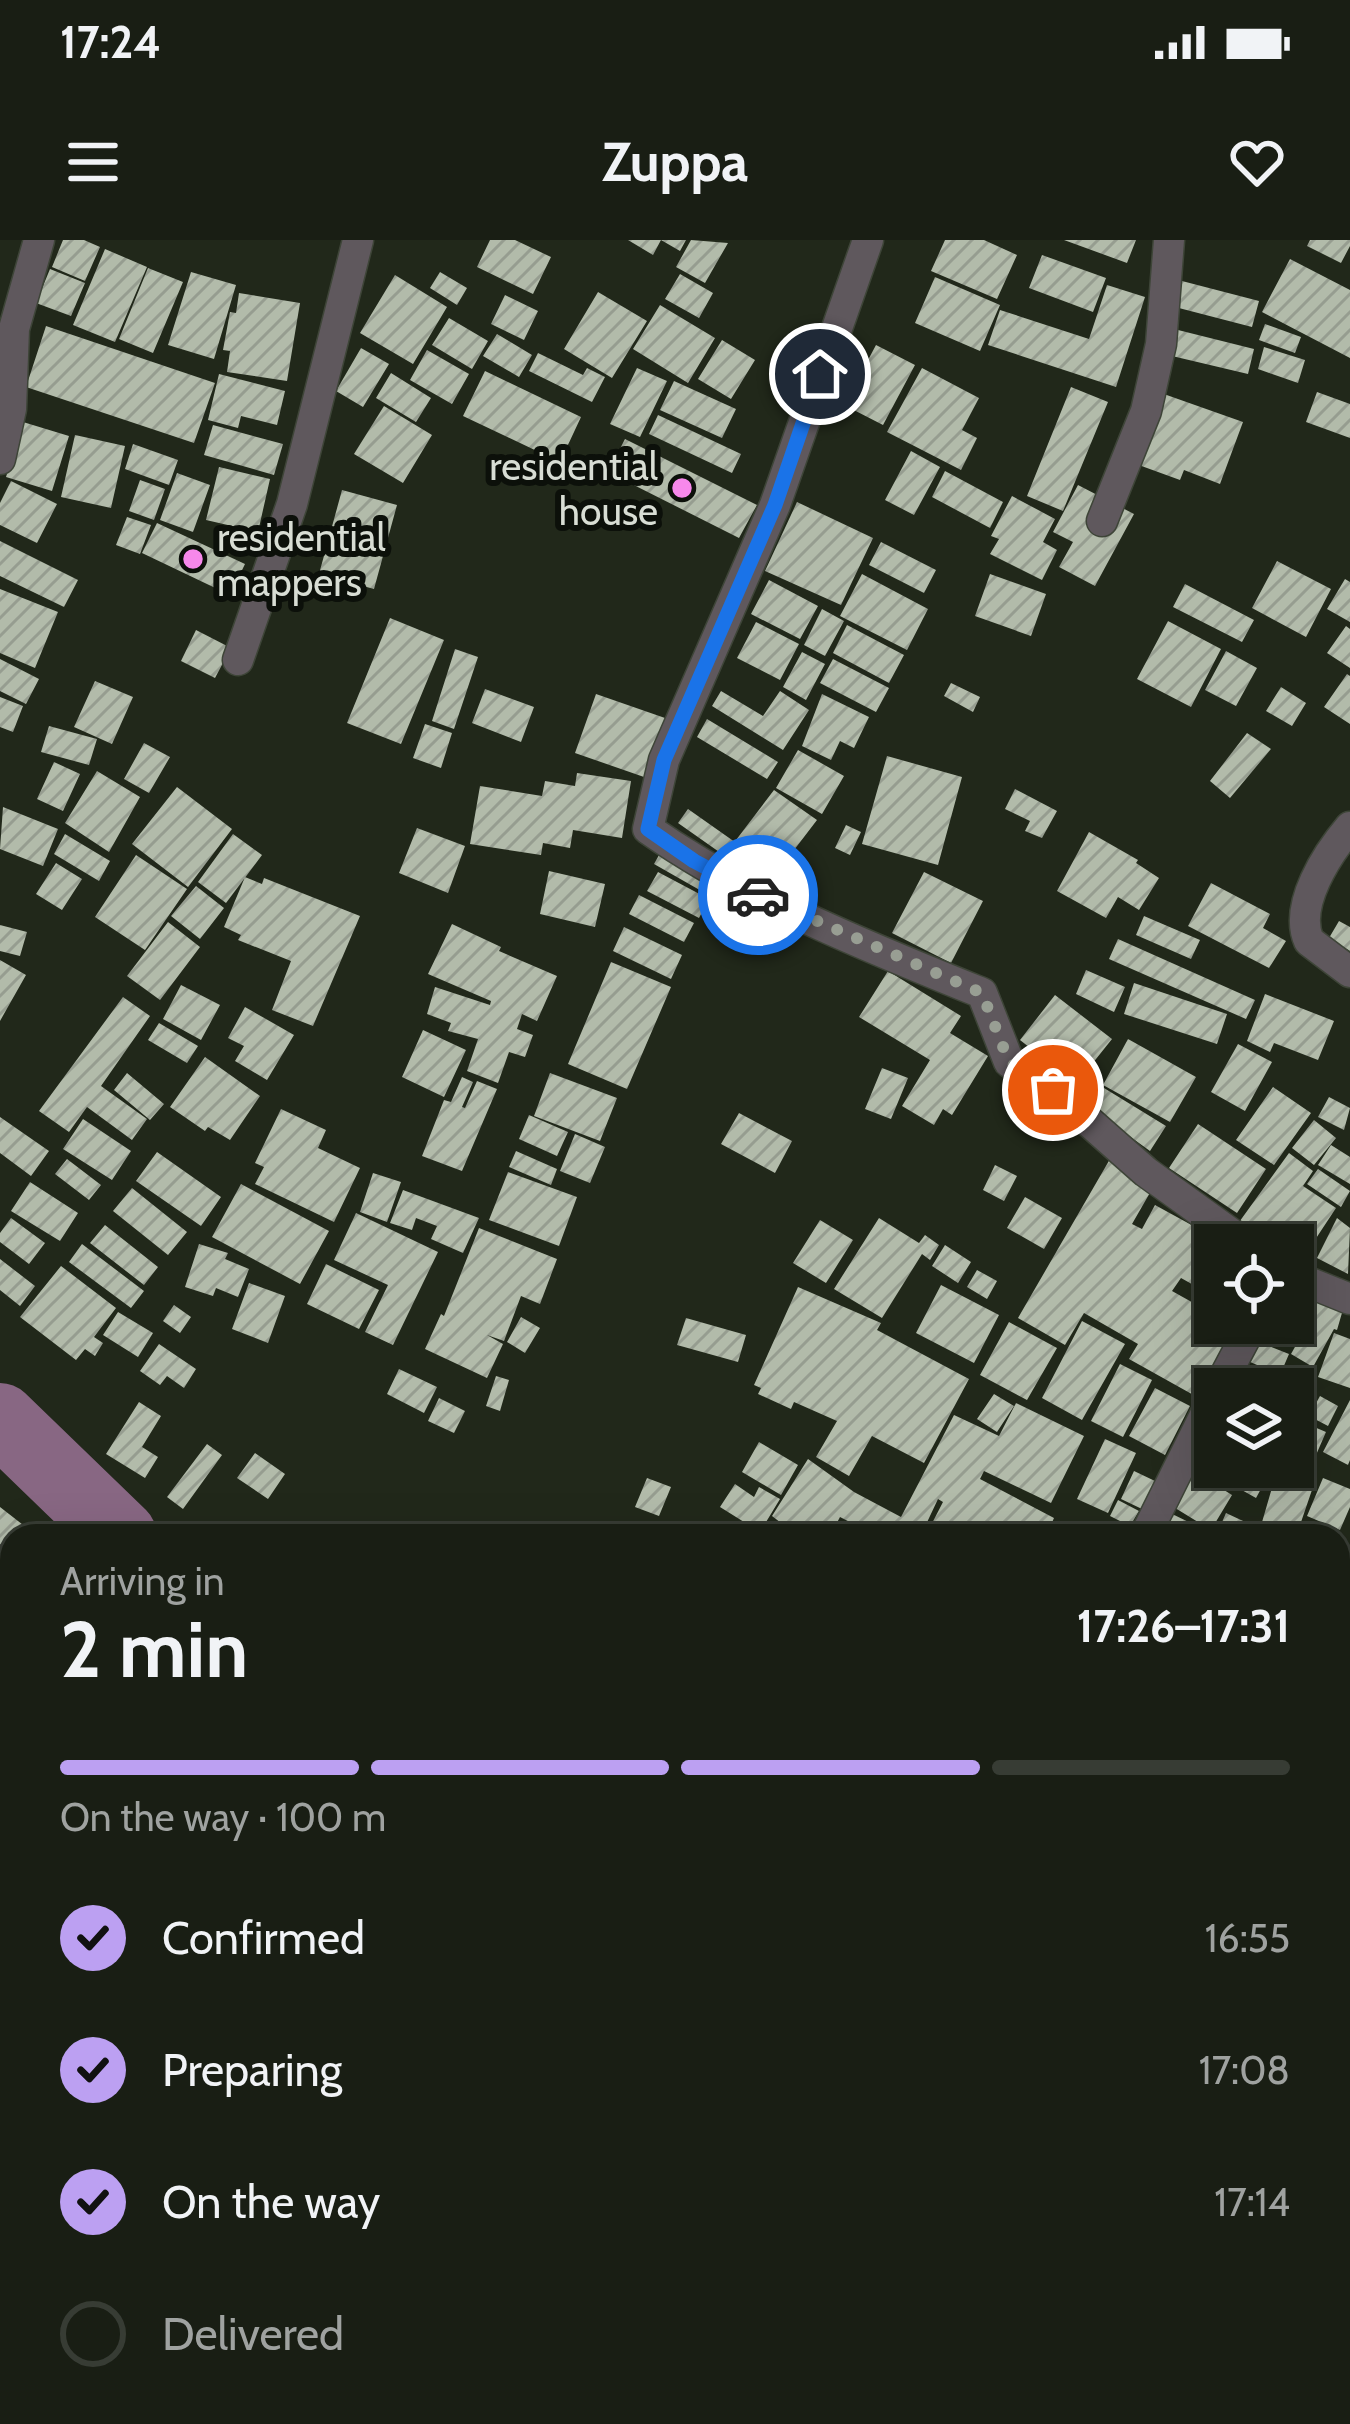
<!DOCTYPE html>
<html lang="en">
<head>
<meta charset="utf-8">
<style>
	body { margin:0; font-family:Cabin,sans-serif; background:#262b22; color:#f1f3f6; height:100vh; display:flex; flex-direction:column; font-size:45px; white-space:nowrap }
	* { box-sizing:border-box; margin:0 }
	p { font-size:39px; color:#9fa2a0 }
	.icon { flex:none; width:66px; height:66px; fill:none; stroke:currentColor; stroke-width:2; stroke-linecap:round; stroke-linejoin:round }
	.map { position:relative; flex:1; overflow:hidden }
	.side { position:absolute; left:0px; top:1284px; width:1350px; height:900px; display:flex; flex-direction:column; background:#191e14; border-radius:36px 36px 0 0; box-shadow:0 12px 48px #0002,0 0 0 3px #373c34 }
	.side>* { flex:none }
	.tools { position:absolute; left:1194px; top:984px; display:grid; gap:24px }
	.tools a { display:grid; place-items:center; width:120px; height:120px; border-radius:0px; background:#191e14; box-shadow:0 12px 48px #0002,0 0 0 3px #373c34; font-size:60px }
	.pin { position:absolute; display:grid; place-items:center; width:102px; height:102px; color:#fff; margin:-51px; border:6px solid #fff; border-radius:50%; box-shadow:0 3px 12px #0007 }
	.courier { position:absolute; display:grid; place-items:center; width:120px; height:120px; margin:-60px; border:9px solid #1a73e8; border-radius:50%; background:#fff; color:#222; box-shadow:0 3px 15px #0007 }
	.headline em { font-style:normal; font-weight:700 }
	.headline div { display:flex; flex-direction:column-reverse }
	.headline { display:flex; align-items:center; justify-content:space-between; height:204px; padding:0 60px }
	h1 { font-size:78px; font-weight:700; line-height:90px }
	.bar { display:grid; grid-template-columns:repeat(4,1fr); gap:18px 12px; align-content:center; height:144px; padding:0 60px }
	.bar i { height:15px; border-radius:9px; background:#373c34 }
	.bar .active { background:#bca0f2 }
	.bar p { grid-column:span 4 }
	ol { padding:0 60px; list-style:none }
	li { display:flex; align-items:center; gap:36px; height:132px }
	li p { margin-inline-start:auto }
	li .icon { padding:12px; border-radius:50%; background:#bca0f2; color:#111; stroke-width:4 }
	li:last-child { color:#9fa2a0 }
	li i { width:66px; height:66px; border:6px solid #373c34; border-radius:50% }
	.status { display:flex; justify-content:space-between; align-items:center; height:84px; padding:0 60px; background:#191e14; direction:ltr }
	.status svg { height:33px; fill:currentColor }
	header { display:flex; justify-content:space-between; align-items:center; height:156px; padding:0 60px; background:#191e14; font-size:54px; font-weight:700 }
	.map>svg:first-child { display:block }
</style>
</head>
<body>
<div class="status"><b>17:24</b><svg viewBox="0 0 49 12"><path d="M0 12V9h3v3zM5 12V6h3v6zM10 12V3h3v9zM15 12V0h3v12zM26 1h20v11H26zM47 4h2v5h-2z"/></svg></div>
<header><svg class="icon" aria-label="menu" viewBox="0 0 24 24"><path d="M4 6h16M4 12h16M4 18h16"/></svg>Zuppa<svg class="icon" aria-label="heart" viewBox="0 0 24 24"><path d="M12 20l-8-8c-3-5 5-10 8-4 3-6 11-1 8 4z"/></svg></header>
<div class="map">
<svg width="1350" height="2184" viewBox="0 0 1350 2184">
	<defs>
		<pattern id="building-hatch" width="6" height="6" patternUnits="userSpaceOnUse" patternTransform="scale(3)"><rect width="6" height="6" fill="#b2bbaa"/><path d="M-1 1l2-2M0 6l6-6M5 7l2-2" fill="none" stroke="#969d90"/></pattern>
	</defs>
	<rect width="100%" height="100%" fill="#21281a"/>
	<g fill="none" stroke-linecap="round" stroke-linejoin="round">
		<path stroke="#886783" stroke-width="72" d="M 0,1179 L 121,1296
			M 1338,1893 L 1350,1899"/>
	</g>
	<path fill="url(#building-hatch)" d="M 63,0 L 84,0 L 100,7 L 85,41 L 52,27 Z
		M 490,0 L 515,0 L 551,17 L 533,54 L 477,27 Z
		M 628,0 L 686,0 L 680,11 L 661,0 L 653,15 Z
		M 691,0 L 728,3 L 705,43 L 676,27 Z
		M 945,0 L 984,0 L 1017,15 L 997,59 L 931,31 Z
		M 1064,0 L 1136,0 L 1127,23 Z
		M 1310,0 L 1350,0 L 1350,6 L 1341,23 L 1307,6 Z
		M 105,9 L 147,27 L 115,102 L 73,85 Z
		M 1042,15 L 1106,38 L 1093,72 L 1029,48 Z
		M 1290,19 L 1350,50 L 1350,118 L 1262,72 Z
		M 148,28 L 183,42 L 153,113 L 119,99 Z
		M 50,29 L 85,43 L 71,76 L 36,63 Z
		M 191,32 L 236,45 L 214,119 L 168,105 Z
		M 440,32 L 467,48 L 457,65 L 430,48 Z
		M 680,34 L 713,53 L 699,78 L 665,59 Z
		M 395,35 L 447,67 L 413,124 L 360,93 Z
		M 935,37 L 1000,65 L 980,111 L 915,83 Z
		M 1182,41 L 1259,61 L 1252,87 L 1175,67 Z
		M 1107,45 L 1145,57 L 1116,147 L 988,105 L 1000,70 L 1089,99 Z
		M 598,52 L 647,81 L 612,138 L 564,109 Z
		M 239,53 L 300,63 L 287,141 L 227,132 L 230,111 L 223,110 L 230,72 L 236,73 Z
		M 505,55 L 538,71 L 524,100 L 491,84 Z
		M 660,65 L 715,98 L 688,143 L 633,109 Z
		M 449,78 L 488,101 L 472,129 L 432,105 Z
		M 1265,84 L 1301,97 L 1295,113 L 1259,100 Z
		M 46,86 L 215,143 L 194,203 L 26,147 Z
		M 1178,90 L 1254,109 L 1248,134 L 1172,116 Z
		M 497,94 L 532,115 L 519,137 L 483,116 Z
		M 722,100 L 755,120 L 731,159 L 698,139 Z
		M 876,105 L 915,125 L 883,185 L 844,165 Z
		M 1264,107 L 1305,120 L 1298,143 L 1258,129 Z
		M 361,108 L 389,124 L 363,167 L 336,151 Z
		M 427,110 L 469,134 L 452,164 L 410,140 Z
		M 538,113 L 583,135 L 587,128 L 605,137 L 592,162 L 529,131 Z
		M 637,128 L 667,141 L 640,197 L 610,184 Z
		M 922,128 L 979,158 L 962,190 L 977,198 L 961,230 L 887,192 Z
		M 485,131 L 581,177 L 560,222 L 463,176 Z
		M 391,133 L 431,158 L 416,182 L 376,158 Z
		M 219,134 L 285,151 L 277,185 L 241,176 L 238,188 L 208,180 Z
		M 674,141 L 736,169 L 722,198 L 660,170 Z
		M 1071,147 L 1108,162 L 1063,271 L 1027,256 Z
		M 1317,152 L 1350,164 L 1350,198 L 1306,182 Z
		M 1161,153 L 1243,182 L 1220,244 L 1184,230 L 1180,240 L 1136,224 Z
		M 384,166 L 432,195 L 403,243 L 354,214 Z
		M 658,175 L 741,214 L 732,233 L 649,194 Z
		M 23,182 L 69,196 L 52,251 L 6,237 Z
		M 213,185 L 283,204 L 274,235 L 204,215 Z
		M 75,195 L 125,206 L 111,268 L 61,257 Z
		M 625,199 L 757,265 L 739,298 L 608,232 Z
		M 133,204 L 178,220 L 169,245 L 125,229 Z
		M 911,211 L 940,227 L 914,275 L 885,260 Z
		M 219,227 L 270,239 L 258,292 L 206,280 Z
		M 945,231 L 1003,262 L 990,288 L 932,257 Z
		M 177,233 L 210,245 L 193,292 L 160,280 Z
		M 140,240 L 165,249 L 154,280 L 129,271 Z
		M 11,241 L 57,264 L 37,303 L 0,285 L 0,263 Z
		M 1078,245 L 1134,274 L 1095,346 L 1059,327 L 1073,302 L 1053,292 Z
		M 342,250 L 397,265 L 374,349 L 319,334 Z
		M 1012,256 L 1055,279 L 1043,302 L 1057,310 L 1042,340 L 990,314 L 999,299 L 991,296 Z
		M 797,262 L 873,298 L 841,365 L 765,331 Z
		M 127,277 L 151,285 L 140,314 L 116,305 Z
		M 157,283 L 245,324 L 230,355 L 142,313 Z
		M 0,301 L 78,340 L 64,367 L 0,336 Z
		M 881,302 L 936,330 L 924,353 L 869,325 Z
		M 1277,321 L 1331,349 L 1306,397 L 1252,368 Z
		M 862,334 L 928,369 L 907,410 L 840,376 Z
		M 990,334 L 1046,354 L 1031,396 L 975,376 Z
		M 1345,339 L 1350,342 L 1350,382 L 1327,369 Z
		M 769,340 L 818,366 L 800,399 L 751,374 Z
		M 1185,344 L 1254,380 L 1242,402 L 1173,367 Z
		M 0,349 L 58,372 L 35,428 L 0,413 Z
		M 822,369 L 844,381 L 825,416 L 804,405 Z
		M 390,378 L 444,400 L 401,504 L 347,483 Z
		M 1168,381 L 1221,409 L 1191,467 L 1137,439 Z
		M 756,382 L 799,404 L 780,440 L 737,418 Z
		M 847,385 L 904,415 L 889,443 L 833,413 Z
		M 1346,386 L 1350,389 L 1350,428 L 1327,413 Z
		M 196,390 L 231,408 L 215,438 L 181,421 Z
		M 455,409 L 478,417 L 454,489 L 432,481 Z
		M 1226,411 L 1257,428 L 1236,466 L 1205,450 Z
		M 802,412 L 825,424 L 806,460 L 783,447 Z
		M 0,419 L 39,439 L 26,464 L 0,451 Z
		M 833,419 L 889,448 L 876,472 L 820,443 Z
		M 1347,434 L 1350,436 L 1350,484 L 1324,467 Z
		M 95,441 L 133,457 L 112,504 L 74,487 Z
		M 951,443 L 980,457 L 973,472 L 944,456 Z
		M 1281,447 L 1306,463 L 1292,486 L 1266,471 Z
		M 485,449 L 534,467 L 521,502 L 472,483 Z
		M 721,451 L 763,476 L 780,451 L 809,470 L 783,510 L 712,466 Z
		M 596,454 L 665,478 L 644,537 L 575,513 Z
		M 822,454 L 869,477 L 854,508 L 840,501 L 831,520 L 802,506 Z
		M 0,457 L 23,466 L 13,492 L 0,487 Z
		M 707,479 L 778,522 L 767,539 L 697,497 Z
		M 425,484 L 452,493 L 441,528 L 413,518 Z
		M 49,486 L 97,499 L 89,525 L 41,512 Z
		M 1247,493 L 1271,509 L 1230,558 L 1210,541 Z
		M 144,503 L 170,517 L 149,553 L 124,539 Z
		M 798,510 L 844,536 L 822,574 L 776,548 Z
		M 887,516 L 962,537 L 938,625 L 862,604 Z
		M 54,522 L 80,534 L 63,571 L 37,559 Z
		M 97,531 L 140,557 L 109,612 L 65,583 Z
		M 577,533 L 631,541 L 622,598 L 573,590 L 570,608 L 543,603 L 541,615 L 470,604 L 480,546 L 542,556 L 545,541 L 575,546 Z
		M 177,547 L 232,589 L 188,647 L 132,604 Z
		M 1015,549 L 1057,571 L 1042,598 L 1025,591 L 1030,581 L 1005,569 Z
		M 774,550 L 817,580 L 778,631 L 736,600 Z
		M 3,567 L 58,589 L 43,626 L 0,609 Z
		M 688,569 L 769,626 L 759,640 L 678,583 Z
		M 846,585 L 861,592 L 850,615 L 835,608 Z
		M 417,588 L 465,606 L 448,653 L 399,633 Z
		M 1089,592 L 1138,620 L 1136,623 L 1159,638 L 1139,670 L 1118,657 L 1106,678 L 1057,651 Z
		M 65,594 L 110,621 L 99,641 L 54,614 Z
		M 233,594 L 262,615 L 226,663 L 198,642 Z
		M 668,599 L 748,644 L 733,669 L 654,624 Z
		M 136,615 L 187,649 L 145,710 L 95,677 Z
		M 56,623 L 82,639 L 62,670 L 36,654 Z
		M 549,631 L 605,644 L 595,687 L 540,674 Z
		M 658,632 L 709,659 L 699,678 L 647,651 Z
		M 924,632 L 983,661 L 951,723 L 892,693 Z
		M 245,637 L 262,644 L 264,638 L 360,676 L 313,786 L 272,770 L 291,721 L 238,700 L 241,695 L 224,687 Z
		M 1211,643 L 1270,674 L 1263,688 L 1286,701 L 1269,728 L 1188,686 Z
		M 196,646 L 224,668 L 200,699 L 171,676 Z
		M 639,655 L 694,683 L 684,702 L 629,674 Z
		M 1144,676 L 1200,700 L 1191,719 L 1136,695 Z
		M 1339,681 L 1350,687 L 1350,711 L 1329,698 Z
		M 168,682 L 200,707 L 160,760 L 127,736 Z
		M 452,684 L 501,707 L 499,711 L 557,736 L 537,781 L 522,774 L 517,789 L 533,795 L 525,817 L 509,812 L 498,843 L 467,831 L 478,799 L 448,791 L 451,783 L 427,774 L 435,747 L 490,765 L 491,761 L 428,734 Z
		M 0,685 L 27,692 L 20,716 L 0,711 Z
		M 624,687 L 682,715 L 671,739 L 613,711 Z
		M 1118,699 L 1255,760 L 1246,779 L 1109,719 Z
		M 0,720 L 26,735 L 0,781 Z
		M 611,722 L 671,747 L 627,849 L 568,824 Z
		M 1086,730 L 1125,747 L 1114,772 L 1076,754 Z
		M 888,731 L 961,776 L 950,793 L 988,816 L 952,875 L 943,869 L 934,885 L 902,866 L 930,820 L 859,777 Z
		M 1134,743 L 1227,774 L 1217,804 L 1124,774 Z
		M 181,745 L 220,765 L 201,800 L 163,779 Z
		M 1265,754 L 1334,781 L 1318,820 L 1274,803 L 1270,812 L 1247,801 Z
		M 1055,755 L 1112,799 L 1076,844 L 1020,800 Z
		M 123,757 L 150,776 L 101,846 L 147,879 L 132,900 L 87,867 L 69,892 L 39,871 Z
		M 245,767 L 294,795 L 267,840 L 235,821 L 244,806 L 228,798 Z
		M 159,783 L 198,806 L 187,823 L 148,800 Z
		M 423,790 L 466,810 L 444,857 L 402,837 Z
		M 1128,799 L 1196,837 L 1170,882 L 1103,845 Z
		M 1238,804 L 1272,822 L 1245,871 L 1211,852 Z
		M 205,817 L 260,856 L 230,900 L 208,887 L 205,891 L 170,867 Z
		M 882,828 L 908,838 L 891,879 L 865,869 Z
		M 127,833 L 164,864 L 150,880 L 114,850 Z
		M 550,833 L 617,858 L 600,901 L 534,876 Z
		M 462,837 L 473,842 L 462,867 L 465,868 L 477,841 L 497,849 L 462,931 L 422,916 L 444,860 L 451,862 Z
		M 1273,847 L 1311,873 L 1274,925 L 1236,900 Z
		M 1104,848 L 1166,886 L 1150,911 L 1089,867 Z
		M 1329,857 L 1350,868 L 1344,890 L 1318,877 Z
		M 281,869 L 326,890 L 318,908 L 360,928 L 334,982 L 255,944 L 264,927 L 255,923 Z
		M 739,873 L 792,901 L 775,933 L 721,904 Z
		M 529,875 L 568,892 L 557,916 L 519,899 Z
		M 0,877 L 49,911 L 31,936 L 0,913 Z
		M 83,879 L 131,911 L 112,940 L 63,909 Z
		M 1314,880 L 1336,898 L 1314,925 L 1292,908 Z
		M 1198,884 L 1266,929 L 1237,973 L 1169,928 Z
		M 575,894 L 605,907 L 590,943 L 560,931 Z
		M 1331,905 L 1350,917 L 1350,944 L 1318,925 Z
		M 516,911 L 557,929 L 551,945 L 509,927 Z
		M 157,912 L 221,957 L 201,986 L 136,941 Z
		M 1289,913 L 1313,931 L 1303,946 L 1336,968 L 1305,1015 L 1271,993 L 1264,1003 L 1237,985 Z
		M 67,919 L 101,945 L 89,960 L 55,934 Z
		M 1110,919 L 1155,944 L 1132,984 L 1142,989 L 1155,965 L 1228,1005 L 1215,1005 L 1215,1057 L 1181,1038 L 1172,1051 L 1215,1075 L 1215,1083 L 1228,1083 L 1245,1093 L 1206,1162 L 1129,1119 L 1138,1104 L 1084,1073 L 1065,1105 L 1018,1078 Z
		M 995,925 L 1017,936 L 1004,961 L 983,950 Z
		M 1318,929 L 1350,951 L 1341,967 L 1307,944 Z
		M 508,932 L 577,957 L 559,1006 L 489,980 Z
		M 373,933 L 401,942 L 387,982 L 360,972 Z
		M 30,942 L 78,973 L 60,1001 L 11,971 Z
		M 241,944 L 329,991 L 300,1044 L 212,997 Z
		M 132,948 L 187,992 L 168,1015 L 113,971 Z
		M 403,950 L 479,978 L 463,1013 L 431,999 L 437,986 L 416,978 L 412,990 L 390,983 Z
		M 1025,957 L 1062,978 L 1044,1009 L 1007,988 Z
		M 356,973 L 438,1012 L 393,1105 L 365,1092 L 388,1045 L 334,1020 Z
		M 11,978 L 45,1003 L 29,1024 L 0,1002 L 0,993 Z
		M 879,978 L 919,1003 L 925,995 L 939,1005 L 930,1020 L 922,1014 L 882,1078 L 834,1049 Z
		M 1337,978 L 1350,988 L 1348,1034 L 1317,1018 Z
		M 820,980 L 853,1000 L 826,1043 L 793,1023 Z
		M 105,985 L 158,1027 L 144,1045 L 90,1003 Z
		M 479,988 L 557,1019 L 540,1064 L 521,1056 L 504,1101 L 487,1095 L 503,1104 L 487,1138 L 425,1109 L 441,1074 L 444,1076 Z
		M 82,1004 L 144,1051 L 131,1068 L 69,1022 Z
		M 199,1004 L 228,1013 L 225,1019 L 249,1029 L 238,1057 L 216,1048 L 213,1056 L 185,1047 Z
		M 945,1005 L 971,1022 L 958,1043 L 932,1026 Z
		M 0,1019 L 35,1046 L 20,1066 L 0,1050 Z
		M 326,1024 L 379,1050 L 359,1089 L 307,1064 Z
		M 61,1026 L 116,1068 L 94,1097 L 103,1103 L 95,1116 L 85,1109 L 76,1120 L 20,1077 Z
		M 977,1030 L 997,1041 L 987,1059 L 967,1047 Z
		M 249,1043 L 285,1056 L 268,1103 L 232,1089 Z
		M 941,1045 L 999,1075 L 974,1123 L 916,1093 Z
		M 798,1047 L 881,1083 L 877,1090 L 969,1139 L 924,1223 L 872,1196 L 849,1236 L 816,1217 L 837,1181 L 794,1162 L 791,1169 L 758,1154 L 761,1148 L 754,1145 Z
		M 1302,1055 L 1344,1066 L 1337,1090 L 1334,1089 L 1313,1127 L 1291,1114 L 1309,1082 L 1295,1078 Z
		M 174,1065 L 191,1077 L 180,1093 L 163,1081 Z
		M 118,1072 L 153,1093 L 138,1117 L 103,1095 Z
		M 521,1077 L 540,1088 L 525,1113 L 507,1102 Z
		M 686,1078 L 746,1095 L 738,1122 L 677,1105 Z
		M 1082,1081 L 1125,1104 L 1082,1180 L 1042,1158 Z
		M 1009,1082 L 1057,1108 L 1027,1160 L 980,1135 Z
		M 1256,1083 L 1284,1083 L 1298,1092 L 1290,1104 Z
		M 1334,1093 L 1350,1099 L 1350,1148 L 1318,1137 Z
		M 1249,1098 L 1289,1114 L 1280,1135 L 1241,1118 Z
		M 159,1104 L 196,1129 L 184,1148 L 167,1136 L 160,1145 L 140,1131 Z
		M 1120,1124 L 1152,1140 L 1123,1197 L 1091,1181 Z
		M 399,1129 L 437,1147 L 424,1173 L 387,1154 Z
		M 1239,1129 L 1285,1149 L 1231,1149 Z
		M 496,1136 L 509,1140 L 500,1171 L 486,1166 Z
		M 1155,1148 L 1190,1166 L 1165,1215 L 1129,1196 Z
		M 994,1154 L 1014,1166 L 997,1192 L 977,1179 Z
		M 1320,1156 L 1338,1166 L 1328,1186 L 1309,1176 Z
		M 439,1158 L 465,1171 L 454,1193 L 428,1181 Z
		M 1350,1160 L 1350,1220 L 1348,1225 L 1323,1212 Z
		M 139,1162 L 161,1176 L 142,1207 L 158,1217 L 145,1238 L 106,1214 Z
		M 1016,1163 L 1084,1196 L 1051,1263 L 984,1231 L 980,1239 L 1054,1278 L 1046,1296 L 933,1296 L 927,1293 L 943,1262 L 938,1259 L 922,1293 L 898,1282 L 890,1296 L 877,1296 L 840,1277 L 830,1296 L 798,1296 L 772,1276 L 808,1219 L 854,1252 L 901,1277 L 954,1175 L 999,1196 Z
		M 1293,1178 L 1326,1192 L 1316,1215 L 1293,1205 Z
		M 1105,1199 L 1136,1213 L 1108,1273 L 1077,1259 Z
		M 759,1202 L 798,1225 L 781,1255 L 742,1232 Z
		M 207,1204 L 222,1215 L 183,1269 L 167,1257 Z
		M 255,1213 L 285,1234 L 268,1259 L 237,1238 Z
		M 1215,1219 L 1215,1227 L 1273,1227 L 1256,1258 L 1208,1231 Z
		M 1189,1228 L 1232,1255 L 1211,1290 L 1167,1263 Z
		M 1134,1231 L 1155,1241 L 1142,1269 L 1121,1259 Z
		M 1276,1234 L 1313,1247 L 1299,1288 L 1321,1296 L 1258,1296 Z
		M 647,1238 L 671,1247 L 659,1276 L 635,1267 Z
		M 1323,1238 L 1350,1249 L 1350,1267 L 1340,1290 L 1307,1276 Z
		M 735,1244 L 754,1257 L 759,1247 L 780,1259 L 760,1292 L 720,1267 Z
		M 1118,1260 L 1139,1271 L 1130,1286 L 1110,1276 Z
		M 0,1267 L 27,1288 L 21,1296 L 12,1296 L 9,1311 L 0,1304 Z
		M 1164,1270 L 1205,1290 L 1202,1296 L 1151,1296 Z
		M 1226,1273 L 1258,1288 L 1254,1296 L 1216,1296 Z
		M 1338,1368 L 1350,1375 L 1350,1401 L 1343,1414 L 1338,1412 Z
		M 1350,1621 L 1350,1678 L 1338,1670 L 1338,1640 Z
		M 12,1668 L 12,1747 L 0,1741 L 0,1692 Z
		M 0,1793 L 12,1797 L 12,1840 L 0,1837 Z
		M 1350,1799 L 1350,1848 L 1338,1843 L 1338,1828 Z
		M 7,1868 L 12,1872 L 12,1910 L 0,1901 L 0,1877 Z
		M 0,1905 L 12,1914 L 12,1968 L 0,1959 Z
		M 1338,1923 L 1350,1928 L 1350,1942 L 1338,1970 Z
		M 1338,2105 L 1350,2114 L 1350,2151 L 1346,2157 L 1338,2152 Z
		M 92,2172 L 146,2172 L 156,2184 L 77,2184 Z
		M 392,2172 L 439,2172 L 452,2184 L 406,2184 Z
		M 446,2172 L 493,2172 L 482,2184 L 459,2184 Z
		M 526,2172 L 596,2172 L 587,2184 L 531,2184 L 522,2177 Z
		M 639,2172 L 658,2172 L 670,2184 L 627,2184 Z
		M 750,2172 L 806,2172 L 813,2179 L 808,2184 L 742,2184 Z"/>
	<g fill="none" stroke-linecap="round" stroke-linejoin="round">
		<g stroke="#3e4538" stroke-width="33">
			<path id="minor" d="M 868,0 L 775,265 L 664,520 L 648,589 C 750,660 868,707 982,753 L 1009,822 L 1053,850 L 1146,932 L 1247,1005
				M 0,219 L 11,169 L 14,89 L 39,0
				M 1102,281 L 1146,171 L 1161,104 L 1169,0
				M 238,420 L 292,264 L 358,0
				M 1350,587 C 1328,613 1293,665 1309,701 L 1350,732
				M 1293,1036 L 1350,1059
				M 1218,1149 L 1253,1083
				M 1145,1296 L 1215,1155
				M 1338,1462 L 1350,1440
				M 187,2172 L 205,2184
				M 512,2184 L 515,2172"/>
		</g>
		<use href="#minor" stroke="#5f585d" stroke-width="30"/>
	</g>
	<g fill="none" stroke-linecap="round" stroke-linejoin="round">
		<path stroke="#989e93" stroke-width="12" stroke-dasharray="0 21.6" d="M 758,655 L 982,753 L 1009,822 L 1053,850"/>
		<path stroke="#1a73e8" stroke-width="15" d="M 758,655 L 694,621 L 648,589 L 664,520 L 775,265 L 820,134"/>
	</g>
	<g fill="#f788eb" stroke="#0c100a" stroke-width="4.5">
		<circle cx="682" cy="248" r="12"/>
		<circle cx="193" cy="319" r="12"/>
	</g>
	<g text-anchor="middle" stroke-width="12" stroke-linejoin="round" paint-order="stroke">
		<g font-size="39" fill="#d8ddd4" stroke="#0c100a" text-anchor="end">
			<text x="658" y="240">residential<tspan x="658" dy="45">house</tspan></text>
			<text x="217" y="311" text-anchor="start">residential<tspan x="217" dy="45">mappers</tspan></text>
		</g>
	</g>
</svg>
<div class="tools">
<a><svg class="icon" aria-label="locate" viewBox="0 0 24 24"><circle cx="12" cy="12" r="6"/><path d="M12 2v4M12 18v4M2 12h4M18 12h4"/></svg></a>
<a><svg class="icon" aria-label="layers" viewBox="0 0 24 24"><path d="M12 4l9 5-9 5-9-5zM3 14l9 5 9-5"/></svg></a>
</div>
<div class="pin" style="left:1053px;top:850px;background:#ea580c"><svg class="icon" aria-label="bag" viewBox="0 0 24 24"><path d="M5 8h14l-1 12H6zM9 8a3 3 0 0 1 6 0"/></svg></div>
<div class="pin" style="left:820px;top:134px;background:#1f2937"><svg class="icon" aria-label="home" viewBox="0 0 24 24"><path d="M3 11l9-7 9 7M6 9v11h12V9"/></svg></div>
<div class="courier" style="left:758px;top:655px"><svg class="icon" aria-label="car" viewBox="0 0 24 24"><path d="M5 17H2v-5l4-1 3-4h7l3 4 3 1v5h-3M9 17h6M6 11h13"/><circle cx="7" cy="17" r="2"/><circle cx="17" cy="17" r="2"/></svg></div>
<section class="side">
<div class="headline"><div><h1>2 min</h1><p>Arriving in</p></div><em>17:26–17:31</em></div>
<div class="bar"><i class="active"></i><i class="active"></i><i class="active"></i><i></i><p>On the way · 100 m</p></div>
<ol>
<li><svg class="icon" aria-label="check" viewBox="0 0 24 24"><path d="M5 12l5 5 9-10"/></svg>Confirmed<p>16:55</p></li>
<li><svg class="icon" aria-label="check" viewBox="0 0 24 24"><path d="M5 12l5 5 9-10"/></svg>Preparing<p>17:08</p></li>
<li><svg class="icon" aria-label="check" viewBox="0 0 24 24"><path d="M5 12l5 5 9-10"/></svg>On the way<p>17:14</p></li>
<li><i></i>Delivered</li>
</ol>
</section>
</div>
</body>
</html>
